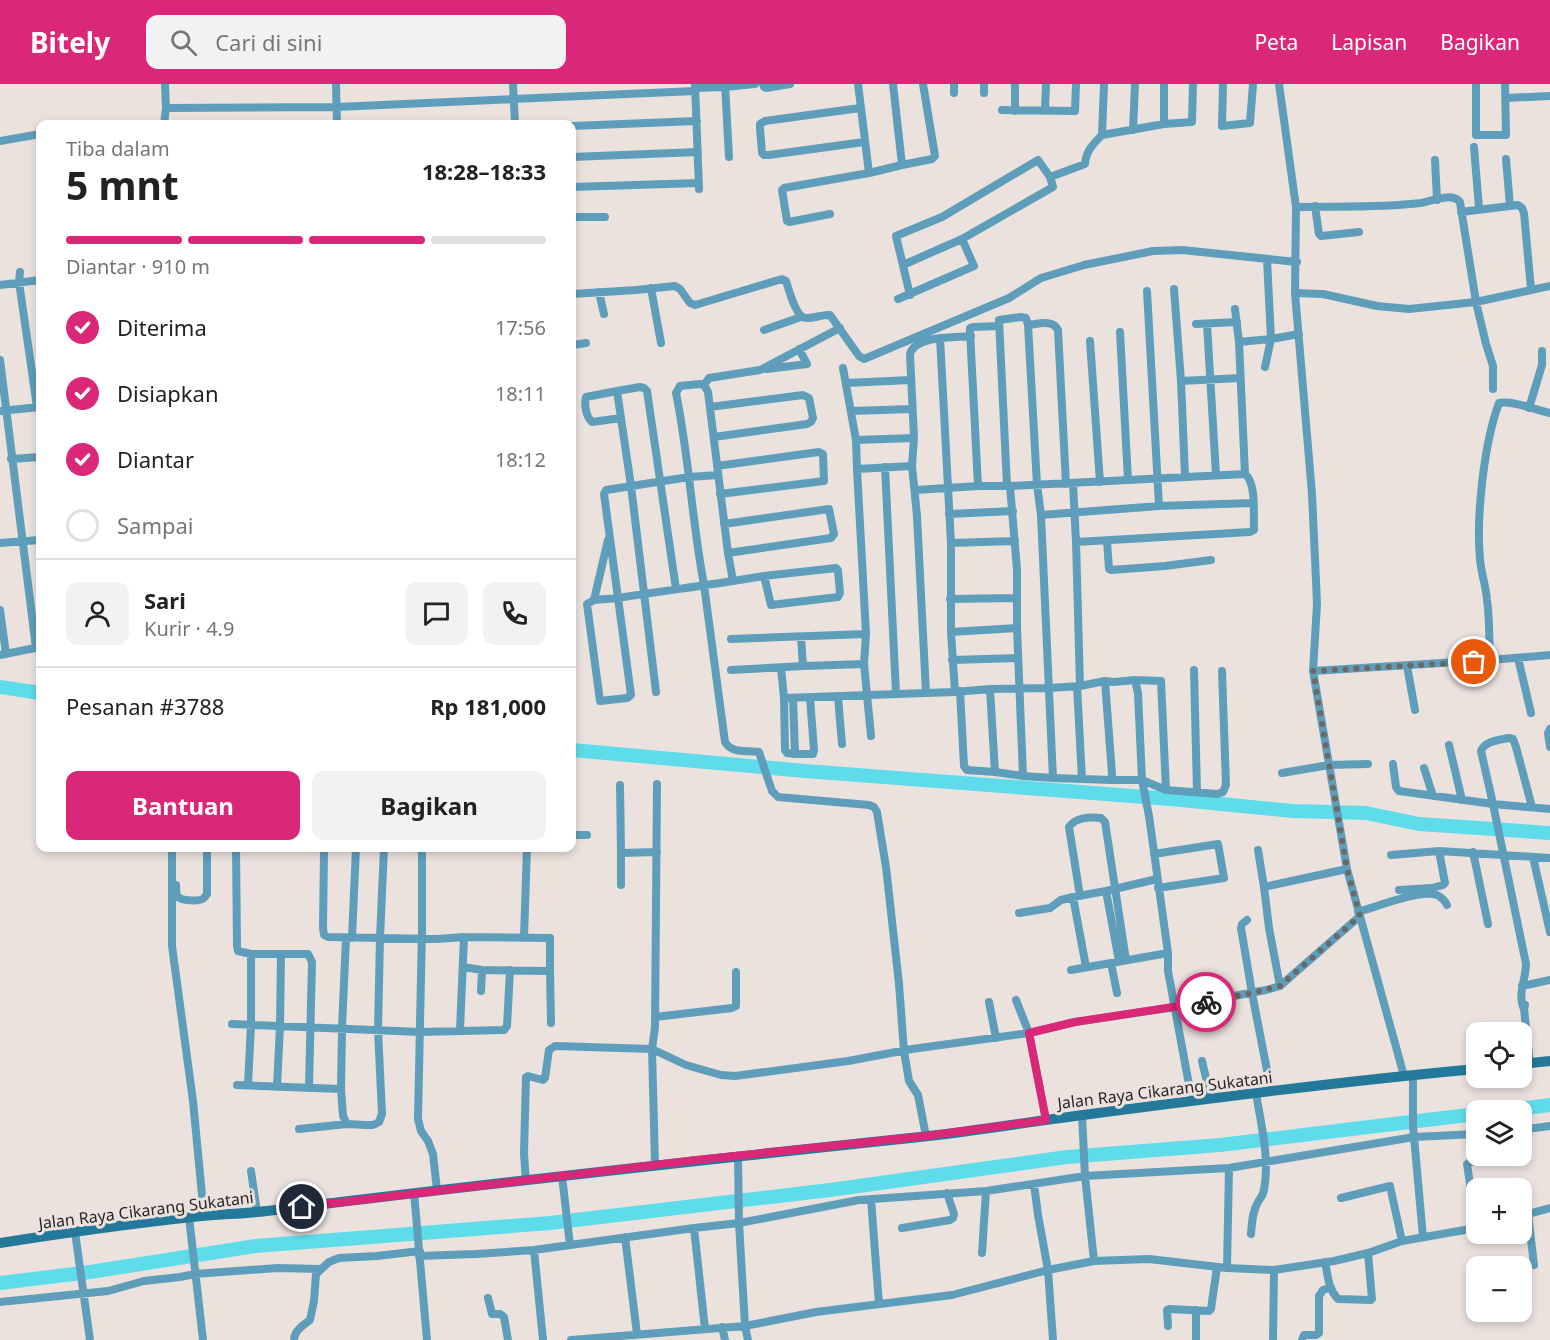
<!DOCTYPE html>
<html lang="id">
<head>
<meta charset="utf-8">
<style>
	body { margin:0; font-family:"Noto Sans",sans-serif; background:#f2f2f2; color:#222; height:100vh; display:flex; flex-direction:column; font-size:22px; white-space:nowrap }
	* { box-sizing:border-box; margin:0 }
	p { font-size:20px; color:#767676 }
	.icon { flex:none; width:33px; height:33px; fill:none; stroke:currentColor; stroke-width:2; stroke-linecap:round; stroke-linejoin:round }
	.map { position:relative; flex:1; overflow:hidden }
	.details { position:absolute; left:36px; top:36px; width:540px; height:732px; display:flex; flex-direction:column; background:#fff; border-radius:12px; box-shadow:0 3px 9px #0003 }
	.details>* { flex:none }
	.fabs { position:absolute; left:1466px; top:938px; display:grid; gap:12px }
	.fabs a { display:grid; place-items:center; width:66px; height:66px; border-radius:12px; background:#fff; box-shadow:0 3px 9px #0003; font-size:30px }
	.pin { position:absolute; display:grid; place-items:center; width:51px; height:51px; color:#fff; margin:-26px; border:3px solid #fff; border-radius:50%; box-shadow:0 2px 6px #0007 }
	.courier { position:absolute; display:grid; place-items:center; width:60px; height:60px; margin:-30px; border:4px solid #db2777; border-radius:50%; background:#fff; color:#222; box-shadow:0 2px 8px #0007 }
	.headline em { font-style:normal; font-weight:700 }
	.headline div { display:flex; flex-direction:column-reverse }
	.headline { display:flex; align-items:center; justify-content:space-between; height:102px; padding:0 30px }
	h1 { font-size:39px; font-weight:700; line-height:45px }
	.bar { display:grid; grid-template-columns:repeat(4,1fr); gap:9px 6px; align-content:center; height:72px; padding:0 30px }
	.bar i { height:8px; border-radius:4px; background:#e0e0e0 }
	.bar .on { background:#db2777 }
	.bar p { grid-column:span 4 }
	.line { display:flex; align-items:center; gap:15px; padding:0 30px; border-top:2px solid #e0e0e0 }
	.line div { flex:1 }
	.round { display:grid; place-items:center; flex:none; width:63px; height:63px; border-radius:12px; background:#f2f2f2 }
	ol { padding:0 30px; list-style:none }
	li { display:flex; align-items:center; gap:18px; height:66px }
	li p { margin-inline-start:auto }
	li .icon { padding:6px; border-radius:50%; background:#db2777; color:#fff; stroke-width:4 }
	li:last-child { color:#767676 }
	li i { width:33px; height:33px; border:3px solid #e0e0e0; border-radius:50% }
	.action { display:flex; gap:12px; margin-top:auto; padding:12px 30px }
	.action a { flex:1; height:69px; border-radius:12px; background:#db2777; color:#fff; font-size:24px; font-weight:700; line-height:69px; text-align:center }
	.action a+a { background:#f2f2f2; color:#222 }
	header { display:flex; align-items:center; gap:36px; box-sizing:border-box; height:84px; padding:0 30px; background:#db2777; color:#fff }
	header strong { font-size:28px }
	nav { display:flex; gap:33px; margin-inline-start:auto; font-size:21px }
	.search { width:420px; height:54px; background:#f2f2f2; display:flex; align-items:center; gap:15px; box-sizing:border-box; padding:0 21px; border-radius:12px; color:#767676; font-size:22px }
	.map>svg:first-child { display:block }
</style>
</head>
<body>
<header>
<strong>Bitely</strong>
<div class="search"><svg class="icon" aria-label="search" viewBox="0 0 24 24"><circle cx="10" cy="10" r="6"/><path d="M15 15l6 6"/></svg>Cari di sini</div>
<nav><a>Peta</a><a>Lapisan</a><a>Bagikan</a></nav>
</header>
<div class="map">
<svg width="1550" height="1256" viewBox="0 0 1550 1256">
	<rect width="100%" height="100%" fill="#ebe2de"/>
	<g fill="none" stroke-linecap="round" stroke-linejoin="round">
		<path stroke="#5fdcea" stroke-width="14" d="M 0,603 L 40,609
			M 572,666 L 805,687 L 1171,715 L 1293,727 L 1366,729 L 1419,740 L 1550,749
			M 1511,1026 L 1550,1021
			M 0,1199 L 90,1188 L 256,1162 L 550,1139 L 830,1106 L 1067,1073 L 1220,1061 L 1476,1030"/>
		<path stroke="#5f9ebb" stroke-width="8" d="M 336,0 L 337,40
			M 513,0 L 515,40
			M 695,0 L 699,105
			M 725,0 L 729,73
			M 763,0 L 764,3 L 766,4 L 790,0
			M 858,0 L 869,89
			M 984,0 L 984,9
			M 1015,0 L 1015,27
			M 1104,0 L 1102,51 L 1164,40 L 1192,38 L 1193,0
			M 1223,0 L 1222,42 L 1250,39 L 1253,0
			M 1279,0 L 1296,123 L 1295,209 L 1312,410 L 1316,497 L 1317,520 L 1313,587 L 1347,785 L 1404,992
			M 1476,0 L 1476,51 L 1506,51 L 1505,0
			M 695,4 L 725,3 L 755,0
			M 954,9 L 954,0
			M 1506,14 L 1550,12
			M 166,24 L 337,23 L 695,7
			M 860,24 L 765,37 L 760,40 L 760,44 L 762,69 L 764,71 L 769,71 L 864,58
			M 1002,26 L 1075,27 L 1076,0
			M 1045,27 L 1046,0
			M 164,40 L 166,24 L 165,0
			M 1164,40 L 1164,0
			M 572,42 L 697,37
			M 1133,46 L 1135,0
			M 0,57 L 40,50
			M 1474,63 L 1479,124
			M 572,73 L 698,68
			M 1506,75 L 1510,122
			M 1435,76 L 1437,116
			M 902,81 L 932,75 L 935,72 L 923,0
			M 1050,93 L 1085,80 C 1086,67 1093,60 1102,51
			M 572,103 L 699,99
			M 1315,122 L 1319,150 L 1321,152 L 1359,148
			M 1296,123 C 1338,122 1380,124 1421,119 C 1433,117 1451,108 1460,118 L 1476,218 L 1486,260 L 1493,282 L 1493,305
			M 1461,128 L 1518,121 L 1522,124 L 1524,129 L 1531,205
			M 830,130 L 789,138 L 787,137 L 782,106 L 784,104 L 869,89 L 902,81 L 893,0
			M 572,133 L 605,133
			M 903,181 L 962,155 L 1053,103 L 1050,93 L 1038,76 L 942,133 L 896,152 L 910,211
			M 20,188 L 19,198 L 37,323
			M 0,201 L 40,196
			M 651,204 L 661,259
			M 1174,205 L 1181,297 L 1185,392
			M 599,208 L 604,230
			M 1295,209 L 1323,210 L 1377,222 L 1409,225 L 1476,218 L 1550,202
			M 572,210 L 636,206 L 675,202 L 680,205 L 690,219 L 695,221 L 782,195 L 786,197 C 789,206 796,234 806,234 C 814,235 822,230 830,231 L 859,272 L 864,275 L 1009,214 L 1041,194 L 1084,181 L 1153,167 L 1182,166 L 1297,178
			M 898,215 L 974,182 L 962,155
			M 1196,240 L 1237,238
			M 1207,240 L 1216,391
			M 1028,241 C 1038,240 1053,235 1058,246 L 1066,400
			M 764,246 L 801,233
			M 1120,248 L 1128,396
			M 1090,257 L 1100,398
			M 1239,258 L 1271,255 L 1299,250
			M 572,261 L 586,259
			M 0,276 L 36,564
			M 1265,283 L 1271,255 L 1267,175
			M 843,284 L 856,356 L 857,385
			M 767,285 L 807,280 L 799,265
			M 1181,297 L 1240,294
			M 846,299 L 911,296
			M 704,301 L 709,294 L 760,286 L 840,244
			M 617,307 L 640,303 L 644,304 L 647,307 L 676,505
			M 710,323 L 803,311 L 809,314 L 813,334 L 811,338 L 807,340 L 714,353
			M 1529,324 L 1542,281 L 1542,267
			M 0,327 L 40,323
			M 851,327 L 912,325
			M 621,334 L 592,338 C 586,333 584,320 586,313 L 617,307 L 631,402 L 656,608
			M 856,356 L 914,354
			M 11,375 L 40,373
			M 717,382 L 819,368 L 823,370 L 824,397 L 720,410
			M 885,383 L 896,609
			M 718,391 L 689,393 L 606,406 L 604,410 L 618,514 C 656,508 694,503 733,497 L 728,469 L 708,308 L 704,301 L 700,300 L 680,302 L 676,309 C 689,372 692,438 704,501 L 725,658 C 732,670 747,666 759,668 L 772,707 L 778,713 L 869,721 L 874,723 L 877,728 L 886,783 L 899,900 L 904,967 L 909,997 L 918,1011 L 926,1052
			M 1073,399 L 1076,458 L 1080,602
			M 978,402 L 970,247 L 970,244 L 973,243 L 999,242
			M 1007,402 L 999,236 L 1021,233 L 1026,234 L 1028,241 L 1037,401 L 1041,431 L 1053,694
			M 1010,402 L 1017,486 L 1017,544 L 1023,692
			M 915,408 L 916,406 L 978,402 L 1010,402 L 1245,390 L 1239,258 L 1235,225
			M 1159,422 L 1253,419
			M 949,430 L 1013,427
			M 1041,431 L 1159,422 L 1147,207
			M 724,440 L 829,425 L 834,450 L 831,454 L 728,469
			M 1107,457 L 1109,485 L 1111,486 L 1165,482 L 1211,476
			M 1076,458 L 1250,448 L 1254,446 C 1253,430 1257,400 1245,390
			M 0,459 L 40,456
			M 951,459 L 1015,457
			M 733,497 L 764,492 L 836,484 L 838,486 L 840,509 L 838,513 L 771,521 L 764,492
			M 618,514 L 631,611 L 627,614 L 600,617 L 587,520 L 594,516 Z
			M 950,515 L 1017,514
			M 594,516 L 608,456
			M 0,526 L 6,570
			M 951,548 L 1017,544
			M 731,555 L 866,550
			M 0,571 L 40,563
			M 1518,574 L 1531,629
			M 952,576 L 1018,574
			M 1490,576 C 1489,557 1490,536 1487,516 C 1486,502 1481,489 1480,475 C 1476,433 1484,359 1499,319 C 1513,316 1536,326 1550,329
			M 803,582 L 864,580
			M 1407,582 L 1415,626
			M 781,584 L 784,614 L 785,666 L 787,669 L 795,670
			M 731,586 L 803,582 L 801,553
			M 1194,586 L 1197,708
			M 1313,587 L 1490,576 L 1550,571
			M 1135,596 L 1161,597 L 1166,706
			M 1077,602 L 1082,695
			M 990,605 L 995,688 L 1023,692 L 1053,694 L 1111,696 L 1112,690 L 1105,597
			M 960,607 L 964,682 L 967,686 L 995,688
			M 955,608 L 951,548 L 951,459 L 940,254 L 971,252
			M 926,609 L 917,432 L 912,382 L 914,354 L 910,270 C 913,259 930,255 940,254
			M 838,613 L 842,660
			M 784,614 L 955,608 L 990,605 L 1049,604 L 1080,602 L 1105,597 L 1114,598 L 1135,596 L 1138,609 L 1142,696 L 1149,732 L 1168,869 L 1168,887 L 1192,1017
			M 793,614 L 795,670 L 813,670 L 814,666 L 810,614
			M 1550,645 L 1548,649 L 1550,663
			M 871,652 L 864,580 L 866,550 L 857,385 L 912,382
			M 1449,661 L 1462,716
			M 1393,680 L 1396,703 L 1399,707 L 1493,720 L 1481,667 C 1485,657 1499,656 1509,654 L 1513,655 L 1516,663 L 1532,723
			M 1424,684 L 1433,712
			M 1282,689 L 1329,681 L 1368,680
			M 1111,696 L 1142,696 L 1166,706 L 1217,710 L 1223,708 L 1226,701 L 1222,587
			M 620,701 L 621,769 L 657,768
			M 572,751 L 587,751
			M 172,764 L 172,862 L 193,1017 L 204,1132
			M 236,764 L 237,862 L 238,867 L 251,870 L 308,870 L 312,878 L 309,1004
			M 324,764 L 323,844 L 324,851 L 328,853 L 437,855 L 464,853 L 550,854 L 550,887 L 482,886 L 463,883
			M 422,764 L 422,846 L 418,1035 L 421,1047 L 428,1057 L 433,1070 L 437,1106
			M 1258,766 L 1264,803 L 1347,785
			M 1473,768 L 1488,840
			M 1154,770 L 1218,760 L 1224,794 L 1158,804
			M 1391,771 L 1439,767 L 1550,774
			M 1533,773 L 1550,848
			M 176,801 C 176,804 176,809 177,812 C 181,817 199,818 204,814 C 205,813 206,811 207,810 L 207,764
			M 621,801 L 621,769
			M 1264,803 L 1269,844 L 1280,902
			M 1399,806 L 1432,804 L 1443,801 L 1445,799 L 1439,767
			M 1106,807 L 1119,877
			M 1080,812 L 1069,743 C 1076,733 1089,733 1101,734 L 1105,738 L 1126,876
			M 1073,813 L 1086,883
			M 1358,828 C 1376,823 1421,805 1437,811 C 1441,813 1445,817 1447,821
			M 1019,829 L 1050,824 L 1061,816 L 1073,813 L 1106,807 L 1157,795
			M 1247,836 L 1242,840 L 1241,844 L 1252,909 L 1271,1007
			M 524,853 L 527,764
			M 346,854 L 342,944 L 341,1005 L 343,1032 L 347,1040 L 365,1041 L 373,1041 L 379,1038 L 382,1030 L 378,946 L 380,854 L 384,764
			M 352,854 L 356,764
			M 1111,879 L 1117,909
			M 1071,886 L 1168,869
			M 550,887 L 551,939
			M 1522,902 L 1550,896
			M 481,907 L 482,886
			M 1016,916 L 1029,949 L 1046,1036
			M 989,918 L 996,954
			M 1525,921 L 1524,925 L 1530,980
			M 1524,925 C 1517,911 1526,895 1526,880 L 1493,720 L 1550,725
			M 655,933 L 732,924 L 736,922 L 736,888
			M 232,940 L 420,948 L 504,946 L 507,942 L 510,886
			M 460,946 L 464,853
			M 1202,977 L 1211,1015
			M 1413,991 L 1413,1042 L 1423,1153
			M 237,1001 L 341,1005
			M 248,1001 L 251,941 L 251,870
			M 277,1003 L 280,942 L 281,870
			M 1082,1031 L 1085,1092 L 1094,1177
			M 299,1045 L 347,1040
			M 1521,1046 L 1550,1042
			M 738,1072 L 739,1139 L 745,1242 L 748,1256
			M 655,1081 L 652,965 L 655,943 L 657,700
			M 251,1087 L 257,1128
			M 562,1092 L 570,1161
			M 526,1097 L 524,1070 L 526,993 L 528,992 L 543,996 L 545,994 L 549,966 L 555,962 L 652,965 L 686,981 L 721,991 L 735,992 L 848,977 L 912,965 L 1029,949 L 1075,938 L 1175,923 L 1266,906 L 1280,902 L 1360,832
			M 1034,1100 L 1038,1131 L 1048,1186 L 1053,1256
			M 414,1109 L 427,1256
			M 1341,1114 L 1390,1102 L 1402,1157
			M 871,1115 L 879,1220
			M 1473,1120 L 1467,1080 L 1470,1078 L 1497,1073 L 1498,1071
			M 1528,1130 L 1534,1181
			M 1521,1132 L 1550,1124
			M 189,1133 L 203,1256
			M 694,1144 L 705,1245
			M 902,1144 L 950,1136 L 953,1134 L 954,1130 L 947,1109
			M 75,1148 L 90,1256
			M 1251,1150 C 1252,1140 1252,1128 1258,1118 C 1260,1114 1263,1112 1264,1106 C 1270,1074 1261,1041 1256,1009
			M 625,1153 L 637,1250
			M 534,1166 L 543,1256
			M 982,1169 L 986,1107
			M 419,1172 L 476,1170 L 534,1166 L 694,1144 L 739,1139 L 859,1116 L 986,1107 L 1085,1092 L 1229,1084 L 1414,1053 L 1476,1050
			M 1325,1178 C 1328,1192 1328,1205 1338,1215 L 1371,1216 L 1372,1215 L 1368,1169
			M 1227,1184 L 1229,1084
			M 488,1214 L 492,1230 L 500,1230 L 504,1233 L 508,1256
			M 0,1218 L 108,1207 L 144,1197 L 180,1193 L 195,1190 L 278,1184 L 320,1185
			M 1196,1226 L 1196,1256
			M 1168,1242 L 1167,1226 L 1169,1225 L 1209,1227 L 1211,1225 L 1217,1183
			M 722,1243 L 725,1256
			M 294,1256 C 294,1247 303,1241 310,1236 L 314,1217 L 316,1190 L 329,1178 L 339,1174 L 377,1172 L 420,1167
			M 571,1256 L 745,1242 L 816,1228 L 952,1211 L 1048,1186 L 1094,1177 L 1149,1175 L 1227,1184 L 1274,1186 L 1334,1177 L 1368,1169 L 1402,1157 L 1476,1144
			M 1273,1256 L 1274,1186
			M 1302,1256 L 1304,1251 L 1316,1251 L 1319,1249 L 1319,1212 L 1323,1206 L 1330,1204"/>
		<path stroke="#24799a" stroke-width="10" d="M 1521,980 L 1550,977
			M 0,1159 C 64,1149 128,1140 192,1133 C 217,1130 242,1130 267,1127 C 484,1100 702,1076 920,1053 C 974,1047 1028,1038 1083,1031 C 1214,1014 1345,997 1476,985"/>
	</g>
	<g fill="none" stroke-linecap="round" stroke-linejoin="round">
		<path stroke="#6d6865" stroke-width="6" stroke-dasharray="0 10.8" d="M 1206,918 L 1252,909 L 1280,902 L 1360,832 L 1347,785 L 1313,587 L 1474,578"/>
		<path stroke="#db2777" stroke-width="8" d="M 302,1123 L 696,1076 L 926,1052 L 1046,1036 L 1029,949 L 1075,938 L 1206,918"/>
	</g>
	<g text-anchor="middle" stroke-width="6" stroke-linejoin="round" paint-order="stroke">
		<g font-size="16" fill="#292624" stroke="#ebe2de">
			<text transform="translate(1165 1006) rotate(-7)" y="6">Jalan Raya Cikarang Sukatani</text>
			<text transform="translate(146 1126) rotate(-7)" y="6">Jalan Raya Cikarang Sukatani</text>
		</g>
	</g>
</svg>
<div class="fabs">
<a><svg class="icon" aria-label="locate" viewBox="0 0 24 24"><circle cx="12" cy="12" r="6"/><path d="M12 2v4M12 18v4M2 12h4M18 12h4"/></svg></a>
<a><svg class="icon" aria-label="layers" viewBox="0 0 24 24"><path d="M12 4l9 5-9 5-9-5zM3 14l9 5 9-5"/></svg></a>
<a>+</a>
<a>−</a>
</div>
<div class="pin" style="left:1474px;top:578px;background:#ea580c"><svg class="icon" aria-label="bag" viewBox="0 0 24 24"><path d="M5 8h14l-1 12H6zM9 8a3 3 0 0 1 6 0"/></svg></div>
<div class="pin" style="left:302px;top:1123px;background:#1f2937"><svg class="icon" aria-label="home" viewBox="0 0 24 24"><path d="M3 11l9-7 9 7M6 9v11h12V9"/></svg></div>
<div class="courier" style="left:1206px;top:918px"><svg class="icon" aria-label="bike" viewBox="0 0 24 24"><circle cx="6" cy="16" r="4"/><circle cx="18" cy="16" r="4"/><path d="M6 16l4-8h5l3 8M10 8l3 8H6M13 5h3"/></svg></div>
<section class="details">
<div class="headline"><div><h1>5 mnt</h1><p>Tiba dalam</p></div><em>18:28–18:33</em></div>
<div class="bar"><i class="on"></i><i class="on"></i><i class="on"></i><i></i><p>Diantar · 910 m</p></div>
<ol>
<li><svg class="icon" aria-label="check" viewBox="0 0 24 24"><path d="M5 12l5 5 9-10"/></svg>Diterima<p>17:56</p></li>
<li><svg class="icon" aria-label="check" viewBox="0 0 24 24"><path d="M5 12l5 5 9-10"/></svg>Disiapkan<p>18:11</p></li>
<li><svg class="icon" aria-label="check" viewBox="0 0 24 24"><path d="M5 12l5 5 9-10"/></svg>Diantar<p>18:12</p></li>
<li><i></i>Sampai</li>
</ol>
<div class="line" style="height:108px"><a class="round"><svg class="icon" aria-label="person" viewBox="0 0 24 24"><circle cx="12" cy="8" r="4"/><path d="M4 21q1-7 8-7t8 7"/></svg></a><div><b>Sari</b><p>Kurir · 4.9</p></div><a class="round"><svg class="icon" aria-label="chat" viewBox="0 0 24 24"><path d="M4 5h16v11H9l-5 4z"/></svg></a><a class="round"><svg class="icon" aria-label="phone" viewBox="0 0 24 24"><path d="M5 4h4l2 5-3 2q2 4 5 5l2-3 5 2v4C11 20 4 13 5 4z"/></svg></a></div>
<div class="line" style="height:78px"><div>Pesanan #3788</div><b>Rp 181,000</b></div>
<div class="action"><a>Bantuan</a><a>Bagikan</a></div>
</section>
</div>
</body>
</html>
